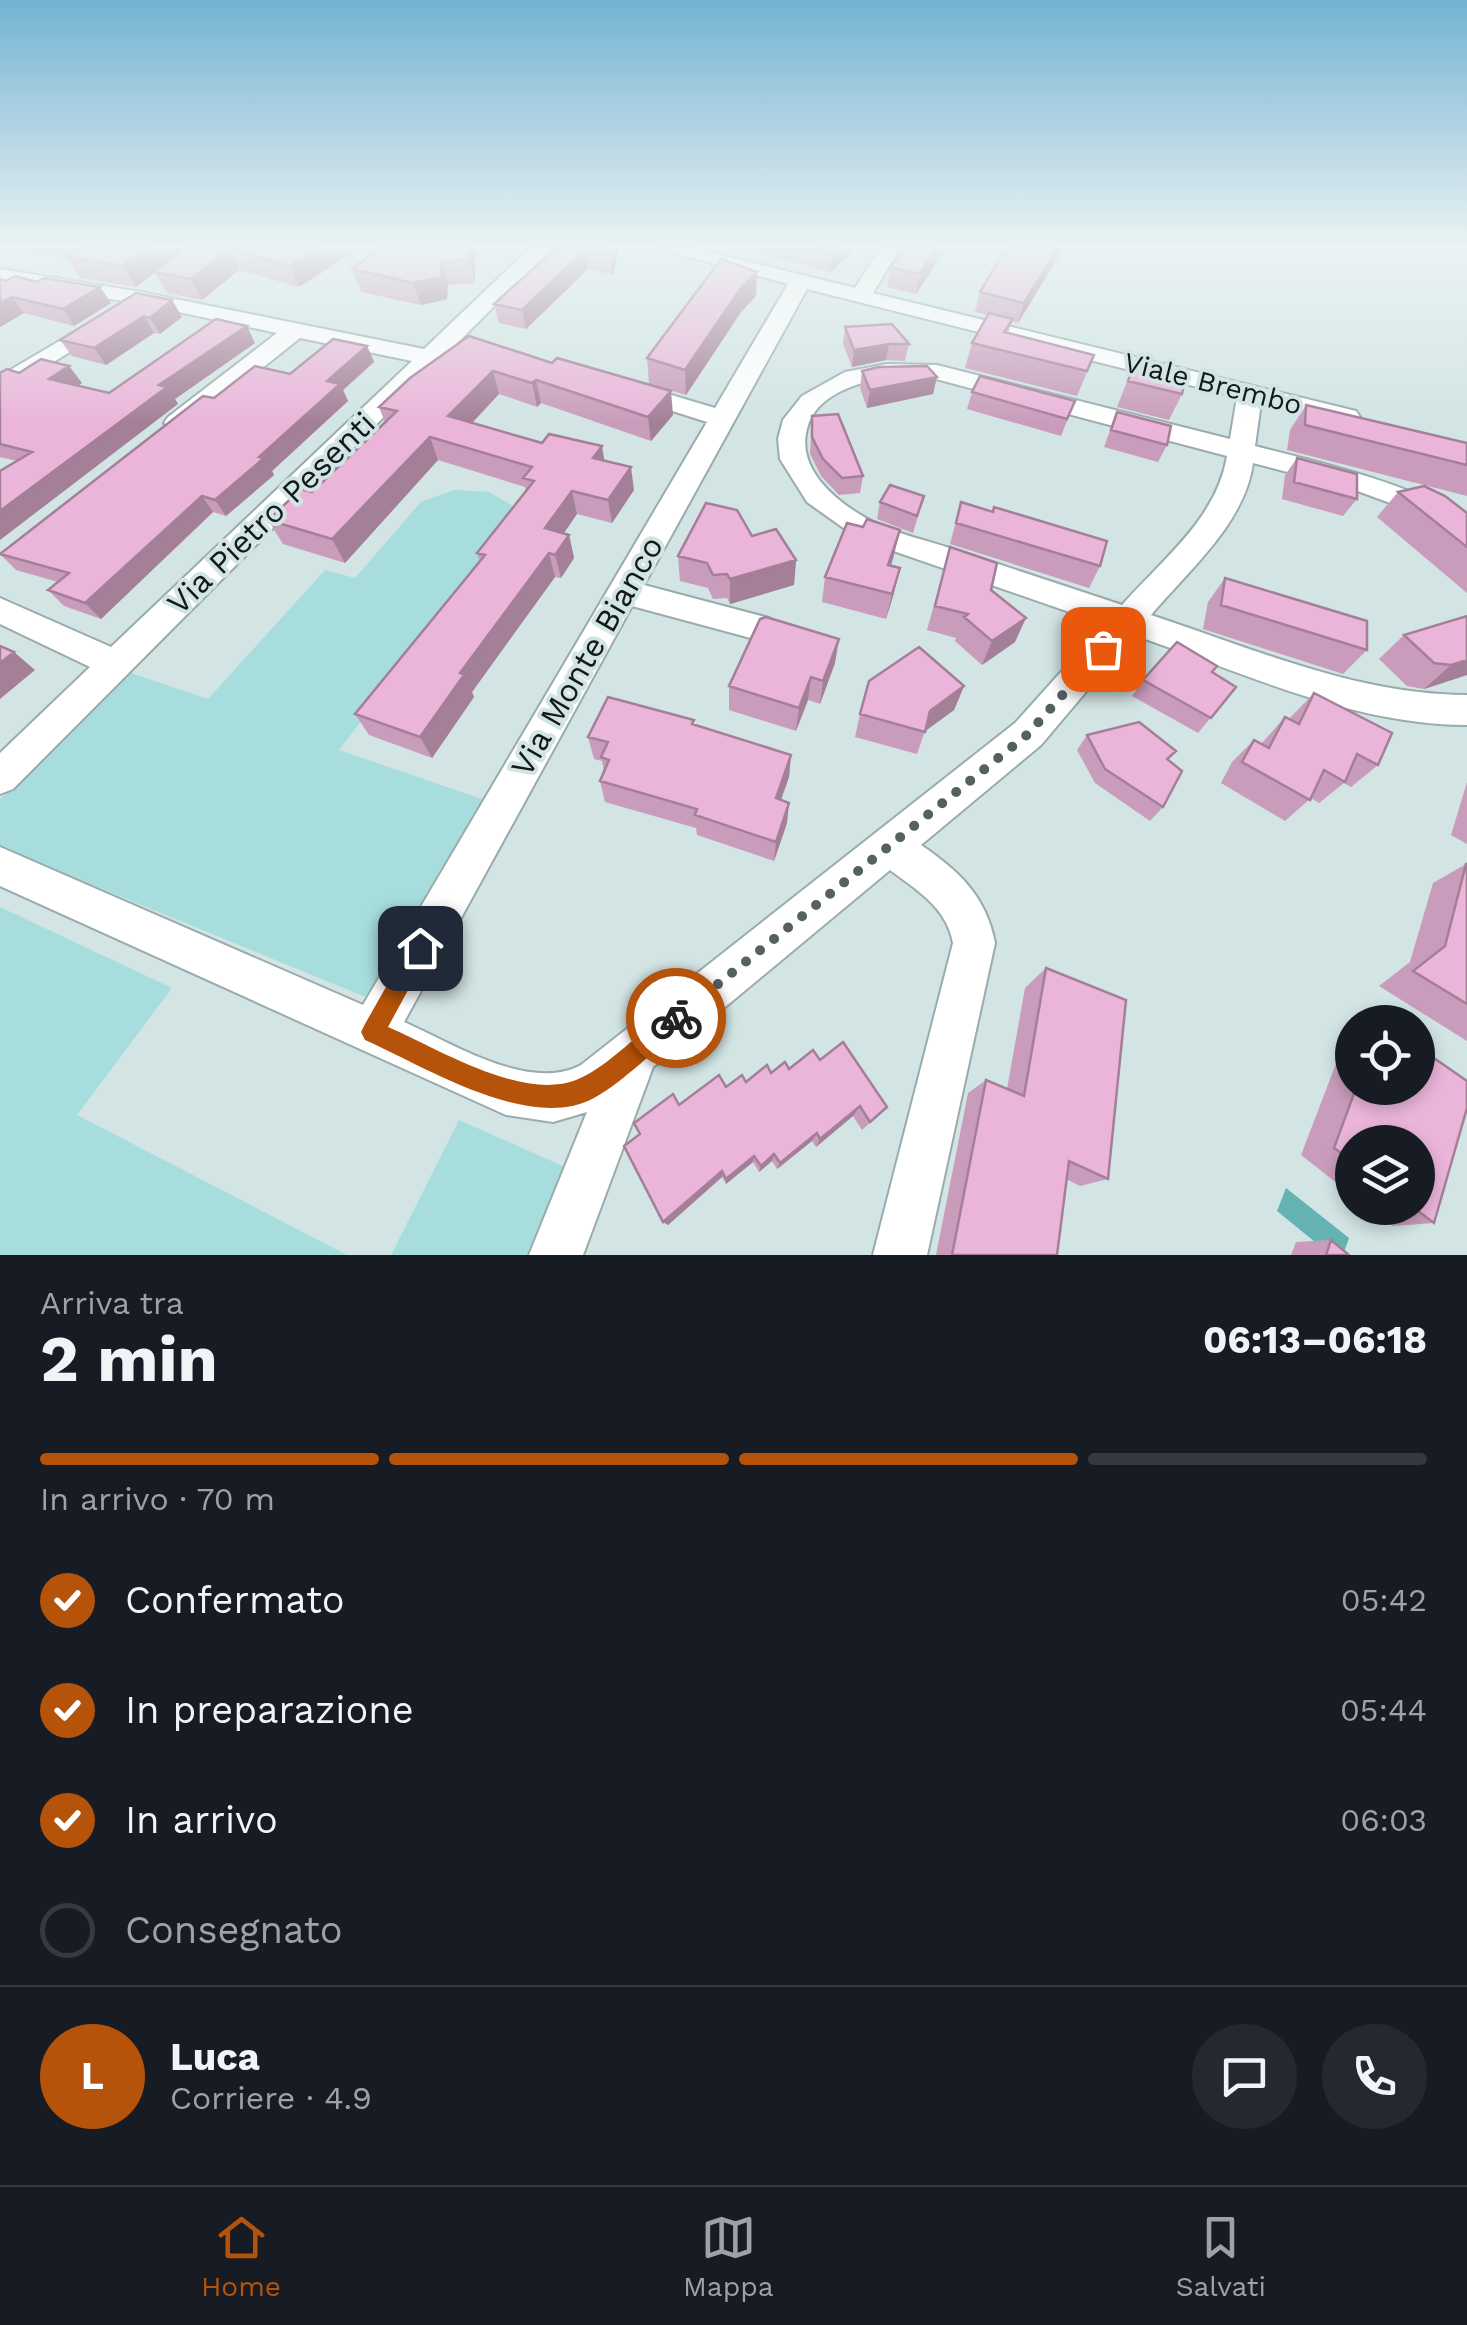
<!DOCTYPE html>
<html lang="it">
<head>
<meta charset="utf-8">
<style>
	body { margin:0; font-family:"Work Sans",sans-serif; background:#242831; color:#f1f3f6; height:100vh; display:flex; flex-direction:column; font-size:38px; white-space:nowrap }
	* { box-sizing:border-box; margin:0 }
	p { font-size:32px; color:#9ea1a6 }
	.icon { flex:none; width:55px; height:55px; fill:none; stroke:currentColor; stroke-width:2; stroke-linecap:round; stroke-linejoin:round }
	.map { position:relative; height:1255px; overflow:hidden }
	.panel { display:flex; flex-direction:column; background:#171b24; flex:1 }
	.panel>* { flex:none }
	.tools { position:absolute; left:1335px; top:1005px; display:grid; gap:20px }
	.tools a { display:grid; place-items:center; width:100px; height:100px; border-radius:50%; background:#171b24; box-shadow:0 5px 15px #0003; font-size:50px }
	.pin { position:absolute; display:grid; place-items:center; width:85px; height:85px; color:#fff; margin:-42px; border-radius:20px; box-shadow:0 5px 15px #0006 }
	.courier { position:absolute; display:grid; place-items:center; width:100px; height:100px; margin:-50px; border:8px solid #b45309; border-radius:50%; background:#fff; color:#222; box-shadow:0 2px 12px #0007 }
	.head em { font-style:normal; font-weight:700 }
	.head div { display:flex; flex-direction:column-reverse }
	.head { display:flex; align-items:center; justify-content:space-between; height:170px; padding:0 40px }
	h1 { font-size:65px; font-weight:700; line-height:75px }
	.bar { display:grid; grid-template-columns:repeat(4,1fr); gap:15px 10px; align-content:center; height:120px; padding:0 40px }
	.bar i { height:12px; border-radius:8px; background:#363941 }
	.bar .on { background:#b45309 }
	.bar p { grid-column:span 4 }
	.line { display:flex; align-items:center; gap:25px; padding:0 40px; border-top:2px solid #363941 }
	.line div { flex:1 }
	.round { display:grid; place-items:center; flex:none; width:105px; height:105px; border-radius:52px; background:#242831 }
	ol { padding:0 40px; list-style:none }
	li { display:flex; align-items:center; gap:30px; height:110px }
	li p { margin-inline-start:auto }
	li .icon { padding:10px; border-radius:50%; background:#b45309; color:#fff; stroke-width:4 }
	li:last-child { color:#9ea1a6 }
	li i { width:55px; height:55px; border:5px solid #363941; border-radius:50% }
	.dock { display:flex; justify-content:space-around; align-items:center; height:140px; border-top:2px solid #363941; background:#171b24; font-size:28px; color:#9ea1a6 }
	.dock a { display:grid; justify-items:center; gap:5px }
	.dock .on { color:#b45309 }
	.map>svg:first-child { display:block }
</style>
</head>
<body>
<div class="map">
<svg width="1467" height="1255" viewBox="0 0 1467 1255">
	<rect width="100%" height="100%" fill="#d2e4e4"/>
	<path fill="#a8ddde" d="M 454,490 L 489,492 L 513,506 L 511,526 L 339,750 L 485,800 L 368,998 L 0,847 L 0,799 L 128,672 L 208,699 L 325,570 L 355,578 L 421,502 Z
		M 0,907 L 172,988 L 77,1115 L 347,1255 L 0,1255 Z
		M 459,1120 L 572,1170 L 538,1255 L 391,1255 Z"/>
	<path fill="#65b2b3" d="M 1286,1188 L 1349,1238 L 1343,1255 L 1331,1255 L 1277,1211 Z"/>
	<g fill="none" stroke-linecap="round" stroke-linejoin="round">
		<g stroke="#9aabab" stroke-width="4">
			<path id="street" d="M 530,248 L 552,248 L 13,789 L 0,794 L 0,753 L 90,667 L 0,624 L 0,598 L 111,647 L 412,361 L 300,338 L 186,429 L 177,431 L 164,423 L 168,417 L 277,333 L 141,304 L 0,281 L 0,269 L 141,292 L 424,349 Z
				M 657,248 L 693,248 L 855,288 L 880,248 L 900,248 L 873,293 L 1356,411 L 1360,417 L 1347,425 L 1261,403 L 1255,446 C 1329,465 1400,481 1467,518 L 1467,541 L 1404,508 L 1352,489 L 1253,463 C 1245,523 1189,570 1151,615 C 1254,649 1358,695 1467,695 L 1467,725 C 1352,725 1242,672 1134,635 L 1041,745 L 921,845 C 959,871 986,896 995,943 L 927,1255 L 873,1255 L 953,943 C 947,908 917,890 890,870 L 653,1067 L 583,1255 L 529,1255 L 587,1112 L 553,1122 L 506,1115 L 0,886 L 0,847 L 363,1005 L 707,422 L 622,395 L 619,390 L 631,383 L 715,408 L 788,284 ZM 807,289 L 1237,397 L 1230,439 L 937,365 L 887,364 L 845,372 L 802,396 L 783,420 L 778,439 L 780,459 L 807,502 L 859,539 L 1104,624 L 1015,723 L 581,1065 C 530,1093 452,1043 404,1022 L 632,606 L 758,640 L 769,636 L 774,627 L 769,618 L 644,585 ZM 887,378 L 936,379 L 1227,456 C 1217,518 1162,560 1122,605 C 1066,586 1009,568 953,549 C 922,539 887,532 859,514 C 830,496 797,466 807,429 C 815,395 857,382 887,378 Z
				M 102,316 L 113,323 L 110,328 L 0,394 L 0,376 Z"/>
		</g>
		<use href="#street" fill="#fff" fill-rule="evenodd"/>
	</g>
	<path fill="#c99cbb" d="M 0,248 L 360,248 L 299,287 L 239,270 L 202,300 L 167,293 L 155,273 L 136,287 L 80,278 L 67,258 Z
		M 379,248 L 475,248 L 475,283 L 448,285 L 447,299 L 421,305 L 361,292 L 352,269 Z
		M 551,248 L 619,248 L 613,275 L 588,269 L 526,329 L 499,323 L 494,304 L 551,252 Z
		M 738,248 L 855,248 L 831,272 Z
		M 902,248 L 946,248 L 916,294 L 887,287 L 890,267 L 901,254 Z
		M 1002,248 L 1061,248 L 1057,259 L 1018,323 L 1012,321 L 1008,333 L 1094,355 L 1077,396 L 965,368 L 972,343 L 988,315 L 975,312 L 980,292 L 1005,249 Z
		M 6,281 L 100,287 L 111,303 L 74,326 L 24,313 L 0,327 Z
		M 756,296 L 741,312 L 686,395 L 649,384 L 647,358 Z
		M 172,300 L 182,317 L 160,334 L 154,333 L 106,365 L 72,356 L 60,340 Z
		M 845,327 L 909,344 L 905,361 L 886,360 L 852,367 L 843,344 Z
		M 469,336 L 673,415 L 651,441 L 541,403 L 537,407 L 499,394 L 472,423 L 604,460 L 634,490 L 612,523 L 577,514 L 563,533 L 569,535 L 574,558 L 561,578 L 555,577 L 472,692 L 474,697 L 432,758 L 369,735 L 355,714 L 480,561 L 477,553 L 526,491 L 525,487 L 438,460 L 345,563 L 283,544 L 268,520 L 312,492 L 385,422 L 379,407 Z
		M 255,343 L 175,399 L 178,404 L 17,461 L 0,457 L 0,373 L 19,373 L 69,366 L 82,383 L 77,386 L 109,393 Z
		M 367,346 L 374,362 L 343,390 L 348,401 L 272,471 L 274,475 L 226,516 L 213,512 L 101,619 L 64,606 L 48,590 L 58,582 L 16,570 L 0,554 L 214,398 L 290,374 Z
		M 1134,364 L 1182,394 L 1169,420 L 1117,407 Z
		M 862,371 L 937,377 L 933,394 L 867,408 L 860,388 Z
		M 972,392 L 1075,401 L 1061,436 L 967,409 Z
		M 1306,405 L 1467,443 L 1467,496 L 1287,450 L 1290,430 Z
		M 1117,412 L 1167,445 L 1158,462 L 1104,447 Z
		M 812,416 L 863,476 L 860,493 L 839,495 L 821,476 L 810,454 Z
		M 1297,458 L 1357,499 L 1343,516 L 1282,499 L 1285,475 Z
		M 1398,492 L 1467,513 L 1467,593 L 1377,517 Z
		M 924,496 L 913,533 L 877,519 L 880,502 Z
		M 961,502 L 1100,566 L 1089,588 L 950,544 Z
		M 752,536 L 796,560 L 794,585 L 730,604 L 727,598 L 713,599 L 708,588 L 680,581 L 678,556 Z
		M 950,547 L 991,590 L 1015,642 L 982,665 L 955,641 L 956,638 L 927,630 Z
		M 894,555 L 891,566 L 894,593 L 886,619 L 822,602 L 825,577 Z
		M 1225,578 L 1367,650 L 1343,674 L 1203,629 L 1208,602 Z
		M 1404,635 L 1467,675 L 1424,689 L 1407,686 L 1379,659 Z
		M 835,663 L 820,704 L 808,700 L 796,731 L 729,710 L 729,686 Z
		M 1212,673 L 1236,687 L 1198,733 L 1132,696 L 1143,680 Z
		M 964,686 L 954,710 L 925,731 L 917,754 L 855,737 L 860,714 Z
		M 1314,693 L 1378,765 L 1351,787 L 1344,783 L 1319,803 L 1311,798 L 1285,821 L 1221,783 L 1232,762 L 1254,740 L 1261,744 L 1285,717 L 1289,719 Z
		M 694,720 L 694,725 L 791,755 L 789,777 L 781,800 L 787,823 L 774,861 L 697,835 L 696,828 L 605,802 L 600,781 L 604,771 L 602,761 L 594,759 L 588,737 Z
		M 1087,735 L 1176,751 L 1168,760 L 1163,807 L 1150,821 L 1095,783 L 1077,750 Z
		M 1467,782 L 1467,844 L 1451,835 Z
		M 1466,864 L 1467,864 L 1467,1041 L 1379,986 L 1410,962 L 1433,883 Z
		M 1046,968 L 1108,1179 L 1080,1186 L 1066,1179 L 1057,1255 L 936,1255 L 968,1093 L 986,1080 L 1007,1089 L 1025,988 Z
		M 1352,1033 L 1352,1088 L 1418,1088 L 1434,1223 L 1393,1226 L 1369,1208 L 1418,1208 L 1352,1142 L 1352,1195 L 1301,1155 L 1347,1035 Z
		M 820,1060 L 887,1107 L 862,1130 L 853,1116 L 816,1147 L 812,1141 L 777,1169 L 772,1161 L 759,1172 L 753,1162 L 726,1184 L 722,1177 L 668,1225 L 679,1105 L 726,1087 Z
		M 1331,1240 L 1349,1255 L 1291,1255 L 1296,1242 Z"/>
	<path fill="#a47f98" d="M 147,248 L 187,248 L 136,287 L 123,266 Z
		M 318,248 L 360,248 L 299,287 L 289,266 Z
		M 469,248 L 475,248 L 475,283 L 469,260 Z
		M 612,248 L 619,248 L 613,275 L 610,256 Z
		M 837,248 L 855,248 L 831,272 L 833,253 Z
		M 937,248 L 946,248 L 916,294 L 920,274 Z
		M 1058,248 L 1061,248 L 1057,259 L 1018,323 L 1024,303 Z
		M 229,249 L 239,270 L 202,300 L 191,279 Z
		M 585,250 L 588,269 L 526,329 L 522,310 Z
		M 442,262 L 448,285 L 447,299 L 421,305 L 413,283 Z
		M 757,272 L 756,296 L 741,312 L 686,395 L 685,370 L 741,288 Z
		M 100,287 L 111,303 L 74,326 L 63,309 Z
		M 12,297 L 24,313 L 0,327 L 0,303 Z
		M 172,300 L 182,317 L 160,334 L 150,318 Z
		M 144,316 L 154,333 L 106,365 L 94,348 Z
		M 247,326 L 255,343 L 175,399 L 178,404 L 0,540 L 0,511 L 159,385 Z
		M 889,344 L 886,360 L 852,367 L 854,350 Z
		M 367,346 L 374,362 L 343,390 L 348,401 L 272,471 L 274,475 L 226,516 L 215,500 L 259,457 L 327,381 Z
		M 69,366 L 82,383 L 62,396 L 49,379 Z
		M 493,371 L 499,394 L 456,440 L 448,416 Z
		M 937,377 L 933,394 L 867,408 L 870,390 Z
		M 536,380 L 541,403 L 537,407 L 532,383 Z
		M 671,391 L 673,415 L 651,441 L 648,417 Z
		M 430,437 L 438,460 L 345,563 L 332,539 Z
		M 602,446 L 606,470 L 593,458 Z
		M 631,467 L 634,490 L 612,523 L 608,500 Z
		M 572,491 L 577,514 L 551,552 L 545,528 Z
		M 202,496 L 213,512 L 101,619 L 85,603 Z
		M 900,530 L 894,555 L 883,590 L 888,565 Z
		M 569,535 L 574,558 L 561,578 L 555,555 Z
		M 549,553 L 555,577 L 472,692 L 474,697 L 432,758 L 420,737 L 460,673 Z
		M 796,560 L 794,585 L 730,604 L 730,579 Z
		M 900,568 L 894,593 L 886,619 L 892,594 Z
		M 1026,618 L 1015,642 L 982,665 L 992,641 Z
		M 839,639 L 835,663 L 820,704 L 823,681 Z
		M 14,652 L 35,670 L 0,699 L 0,663 Z
		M 1467,660 L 1467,675 L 1424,689 L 1451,665 Z
		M 811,677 L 808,700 L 796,731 L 799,708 Z
		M 964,686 L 954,710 L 924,732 L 930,711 Z
		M 791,755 L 789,777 L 774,819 L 776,798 Z
		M 789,803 L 787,823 L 774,861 L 776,842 Z
		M 860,1106 L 853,1116 L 816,1147 L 820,1139 Z
		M 817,1133 L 812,1141 L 777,1169 L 780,1163 Z
		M 774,1154 L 772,1161 L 759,1172 L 761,1166 Z
		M 754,1156 L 753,1162 L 726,1184 L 726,1179 Z
		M 722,1171 L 722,1177 L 668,1225 L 663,1222 Z"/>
	<path fill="#eab5d9" stroke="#a47f98" stroke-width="2.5" d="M 79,248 L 147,248 L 123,266 L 66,257 Z
		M 185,248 L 318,248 L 289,266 L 229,249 L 191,279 L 154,272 Z
		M 379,248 L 469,248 L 469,260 L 442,262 L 441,277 L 413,283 L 352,269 Z
		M 556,248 L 612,248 L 610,256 L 585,250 L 522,310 L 494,304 Z
		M 816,248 L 837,248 L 833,253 Z
		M 905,248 L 937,248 L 920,274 L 890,267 Z
		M 1006,248 L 1058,248 L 1024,303 L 980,292 Z
		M 721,259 L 757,272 L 741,288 L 685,370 L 647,358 Z
		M 15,276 L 37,282 L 44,278 L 100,287 L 63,309 L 12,297 L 0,303 L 0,279 L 6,281 Z
		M 136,293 L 172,300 L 150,318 L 144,316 L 94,348 L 60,340 Z
		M 989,313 L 1013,319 L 1004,332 L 1094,355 L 1087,371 L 972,343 Z
		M 216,319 L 247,326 L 159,385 L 167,387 L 0,511 L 0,471 L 32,452 L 0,444 L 0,373 L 7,369 L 19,373 L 41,359 L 69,366 L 49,379 L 109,393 Z
		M 892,324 L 909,344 L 889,344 L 854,350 L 845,327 Z
		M 469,336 L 552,363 L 557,358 L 671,391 L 648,417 L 536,380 L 532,383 L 493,371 L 448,416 L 542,443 L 549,434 L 602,446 L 593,458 L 631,467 L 608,500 L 572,491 L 545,528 L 569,535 L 555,555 L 549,553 L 460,673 L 464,675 L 420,737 L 355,714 L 485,555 L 477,553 L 534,481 L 523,478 L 532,467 L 430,437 L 332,539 L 268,520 L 301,489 L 312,492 L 397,411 L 379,407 L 410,378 Z
		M 333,339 L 367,346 L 327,381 L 340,384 L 259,457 L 264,458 L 215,500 L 202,496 L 85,603 L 48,590 L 69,573 L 0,554 L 203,396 L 214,398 L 255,366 L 290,374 Z
		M 1134,364 L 1186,377 L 1182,394 L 1128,381 Z
		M 927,366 L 937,377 L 870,390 L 862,371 L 879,367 Z
		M 980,376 L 1075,401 L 1067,419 L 972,392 Z
		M 1306,405 L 1467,443 L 1467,465 L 1305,425 Z
		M 1117,412 L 1171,426 L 1167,445 L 1111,430 Z
		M 838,414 L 863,476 L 842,478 L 823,459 L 812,437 L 812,416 Z
		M 1297,458 L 1357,474 L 1357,499 L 1294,482 Z
		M 890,485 L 924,496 L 917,516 L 880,502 Z
		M 1424,486 L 1445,496 L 1467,513 L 1467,547 L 1398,492 Z
		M 961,502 L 993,512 L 994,507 L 1107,541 L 1100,566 L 956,523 Z
		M 706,503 L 737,510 L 752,536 L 776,529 L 796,560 L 730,579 L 727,574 L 713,575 L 707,563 L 678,556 Z
		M 867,519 L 900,530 L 888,565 L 900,568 L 892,594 L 825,577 L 847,523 L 863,527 Z
		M 950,547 L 997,563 L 991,590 L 1026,618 L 992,641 L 964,617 L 968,614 L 935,606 Z
		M 1225,578 L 1367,621 L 1367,650 L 1221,605 Z
		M 1467,616 L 1467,660 L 1451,665 L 1434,663 L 1404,635 Z
		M 766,617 L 839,639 L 823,681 L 811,677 L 799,708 L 729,686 L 760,619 Z
		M 1177,642 L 1217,666 L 1212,672 L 1236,687 L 1211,718 L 1143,680 Z
		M 0,646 L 14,652 L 0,663 Z
		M 919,647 L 964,686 L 930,711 L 925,732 L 860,714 L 869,681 Z
		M 1314,693 L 1392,733 L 1378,765 L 1357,754 L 1345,782 L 1324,770 L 1310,800 L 1242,762 L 1254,740 L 1269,748 L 1285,717 L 1299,724 Z
		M 608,697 L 694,720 L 692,724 L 791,755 L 776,798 L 789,803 L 776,842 L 695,815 L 697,809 L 600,781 L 609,760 L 601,757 L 608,742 L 588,737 Z
		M 1139,722 L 1176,751 L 1167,759 L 1182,771 L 1163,807 L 1105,769 L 1087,735 Z
		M 1466,864 L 1467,864 L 1467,1004 L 1413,971 L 1445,946 Z
		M 1046,968 L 1126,1000 L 1108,1179 L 1069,1161 L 1057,1255 L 952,1255 L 986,1080 L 1024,1096 Z
		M 843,1042 L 887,1107 L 870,1122 L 860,1106 L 820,1139 L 817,1133 L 780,1163 L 774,1154 L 761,1166 L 754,1156 L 726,1179 L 722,1171 L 663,1222 L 624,1146 L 640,1134 L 634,1123 L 673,1094 L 679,1105 L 719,1075 L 726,1087 L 742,1075 L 746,1082 L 767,1065 L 771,1073 L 785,1062 L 789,1069 L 813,1050 L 820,1060 Z
		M 1418,1047 L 1467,1081 L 1467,1108 L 1434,1223 L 1414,1208 L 1418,1208 L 1418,1142 L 1352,1142 L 1352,1161 L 1334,1148 L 1356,1088 L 1418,1088 Z
		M 1331,1240 L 1349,1255 L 1326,1255 Z"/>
	<linearGradient id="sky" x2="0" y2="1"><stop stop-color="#73b3d3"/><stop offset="0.58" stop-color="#ebf3f3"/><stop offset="1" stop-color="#ebf3f3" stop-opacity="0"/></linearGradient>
	<rect width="1467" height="424" fill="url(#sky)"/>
	<path fill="#b45309" d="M 420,938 L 428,941 L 431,948 L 388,1027 C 439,1049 522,1101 576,1080 C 605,1069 643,1030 668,1010 L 676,1007 L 684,1010 L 687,1018 L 684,1026 C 655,1049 626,1080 594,1098 C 530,1133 426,1067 365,1040 L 361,1032 L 365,1024 L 412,941 Z"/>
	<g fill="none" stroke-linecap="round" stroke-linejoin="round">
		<path stroke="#556060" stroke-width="10" stroke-dasharray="0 18" d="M 676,1018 L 1028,734 L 1103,649"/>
	</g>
	<g text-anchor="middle" stroke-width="8" stroke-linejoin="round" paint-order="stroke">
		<g font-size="28" fill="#121919" stroke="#d2e4e4">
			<text transform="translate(1213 383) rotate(14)" y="10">Viale Brembo</text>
		</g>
		<g font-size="32" fill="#121919" stroke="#d2e4e4">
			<text transform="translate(271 513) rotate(-44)" y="11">Via Pietro Pesenti</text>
			<text transform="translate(587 656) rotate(-60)" y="11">Via Monte Bianco</text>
		</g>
	</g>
</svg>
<div class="tools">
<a><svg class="icon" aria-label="locate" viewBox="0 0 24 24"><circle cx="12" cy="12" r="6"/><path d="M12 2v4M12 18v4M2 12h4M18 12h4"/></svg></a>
<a><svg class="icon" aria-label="layers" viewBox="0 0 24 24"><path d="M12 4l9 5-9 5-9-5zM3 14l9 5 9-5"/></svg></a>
</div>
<div class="pin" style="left:1103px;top:649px;background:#ea580c"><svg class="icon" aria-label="bag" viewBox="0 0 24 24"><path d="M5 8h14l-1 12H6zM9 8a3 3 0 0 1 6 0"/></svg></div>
<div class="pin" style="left:420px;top:948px;background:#1f2937"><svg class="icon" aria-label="home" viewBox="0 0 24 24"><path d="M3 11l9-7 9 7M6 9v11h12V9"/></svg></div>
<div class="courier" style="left:676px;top:1018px"><svg class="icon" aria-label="bike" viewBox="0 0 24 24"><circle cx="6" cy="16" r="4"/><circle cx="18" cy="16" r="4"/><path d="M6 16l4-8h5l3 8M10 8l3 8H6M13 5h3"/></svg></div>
</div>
<section class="panel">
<div class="head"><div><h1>2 min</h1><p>Arriva tra</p></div><em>06:13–06:18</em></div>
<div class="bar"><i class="on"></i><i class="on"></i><i class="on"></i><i></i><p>In arrivo · 70 m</p></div>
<ol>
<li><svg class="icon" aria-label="check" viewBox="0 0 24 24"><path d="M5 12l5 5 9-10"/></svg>Confermato<p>05:42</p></li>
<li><svg class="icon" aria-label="check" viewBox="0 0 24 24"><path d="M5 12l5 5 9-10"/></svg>In preparazione<p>05:44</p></li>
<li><svg class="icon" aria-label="check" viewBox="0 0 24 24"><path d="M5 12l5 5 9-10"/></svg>In arrivo<p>06:03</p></li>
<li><i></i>Consegnato</li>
</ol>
<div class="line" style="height:180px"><b class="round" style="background:#b45309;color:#fff">L</b><div><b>Luca</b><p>Corriere · 4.9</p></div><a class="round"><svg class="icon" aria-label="chat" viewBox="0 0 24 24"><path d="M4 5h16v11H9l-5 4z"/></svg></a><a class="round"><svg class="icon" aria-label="phone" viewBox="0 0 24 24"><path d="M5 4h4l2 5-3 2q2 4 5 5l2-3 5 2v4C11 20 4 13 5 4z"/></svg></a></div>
</section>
<nav class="dock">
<a class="on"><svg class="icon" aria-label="home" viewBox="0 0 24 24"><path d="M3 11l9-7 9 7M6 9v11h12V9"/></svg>Home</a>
<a><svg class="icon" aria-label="map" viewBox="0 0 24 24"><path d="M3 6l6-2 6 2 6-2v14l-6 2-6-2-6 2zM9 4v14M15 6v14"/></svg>Mappa</a>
<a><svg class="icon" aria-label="saved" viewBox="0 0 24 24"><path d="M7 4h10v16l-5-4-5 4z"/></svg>Salvati</a>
</nav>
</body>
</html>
